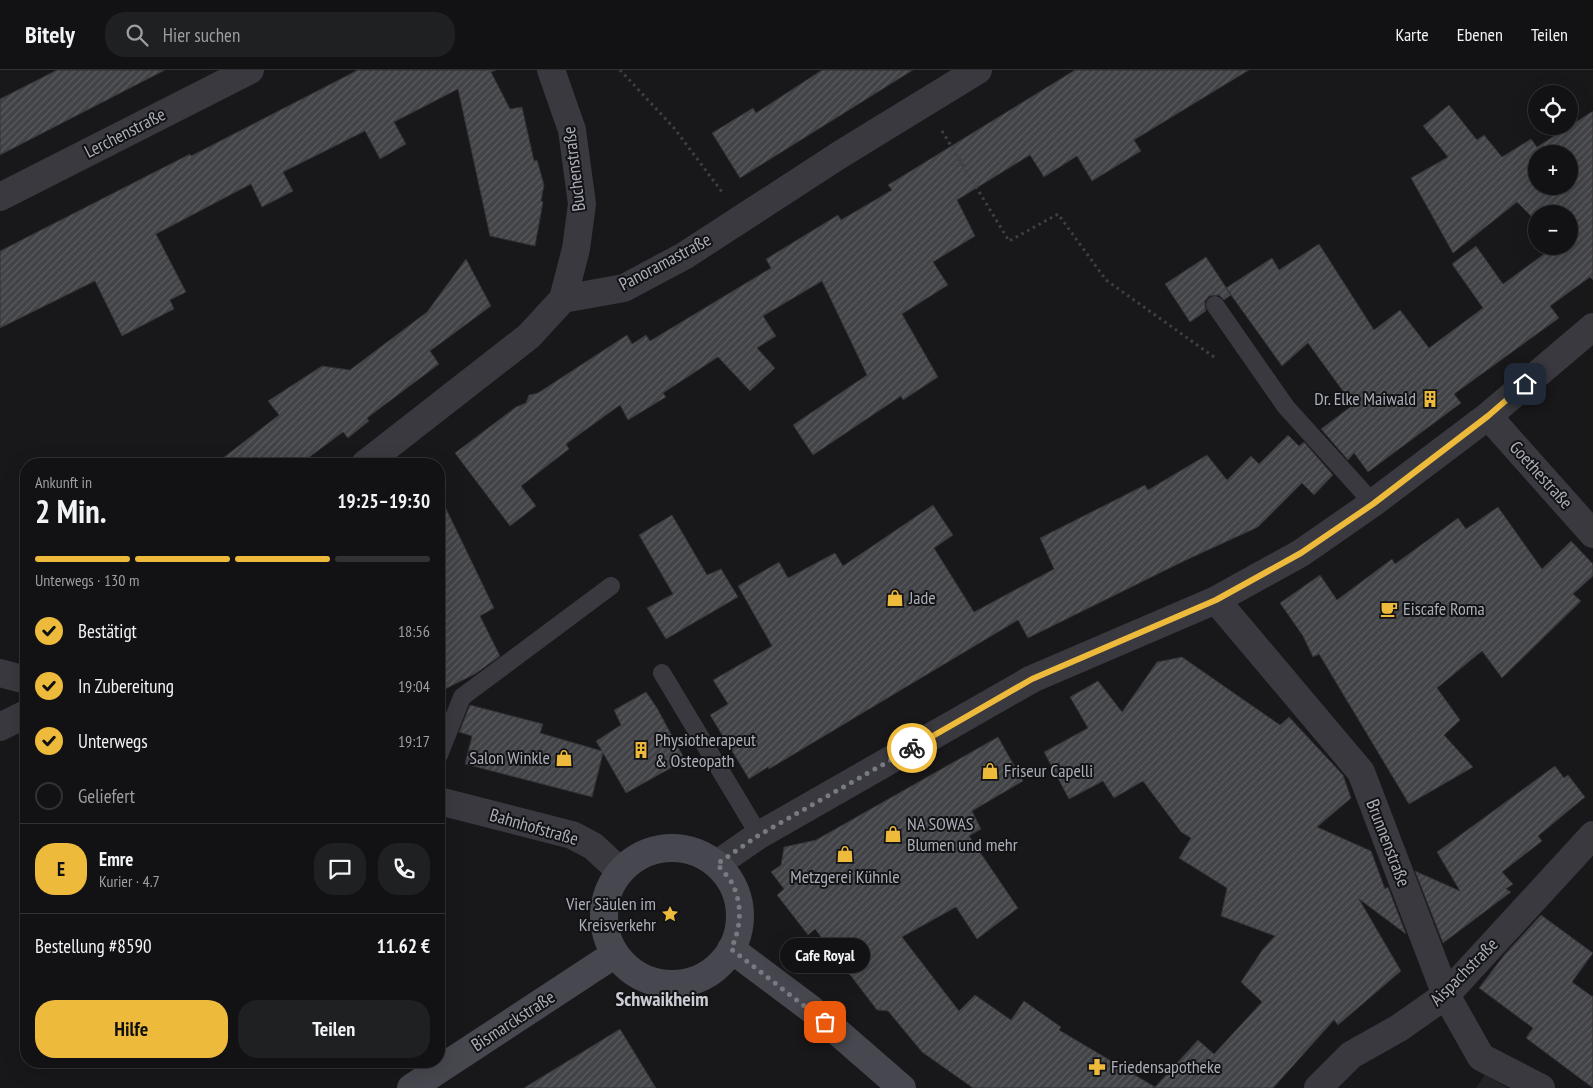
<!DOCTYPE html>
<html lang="de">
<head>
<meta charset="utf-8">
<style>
	body { margin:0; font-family:"PT Sans Narrow",sans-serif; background:#1f2022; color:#f1f3f6; height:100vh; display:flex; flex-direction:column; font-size:19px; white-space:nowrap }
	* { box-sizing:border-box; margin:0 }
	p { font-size:16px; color:#9c9ea0 }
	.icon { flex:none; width:28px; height:28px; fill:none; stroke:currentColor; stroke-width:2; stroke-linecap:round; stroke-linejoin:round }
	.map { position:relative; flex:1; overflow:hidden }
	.details { position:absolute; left:20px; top:388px; width:425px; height:610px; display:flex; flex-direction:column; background:#121214; border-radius:20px; box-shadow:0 5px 20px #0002,0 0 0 1px #313234 }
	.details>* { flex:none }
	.tools { position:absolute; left:1528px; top:15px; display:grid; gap:10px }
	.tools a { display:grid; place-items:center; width:50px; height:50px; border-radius:50%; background:#121214; box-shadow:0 5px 20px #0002,0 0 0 1px #313234; font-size:25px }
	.pin { position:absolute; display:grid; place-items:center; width:42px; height:42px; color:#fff; margin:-21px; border-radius:10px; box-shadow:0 2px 8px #0006 }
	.courier { position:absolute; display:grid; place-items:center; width:50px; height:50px; margin:-25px; border:4px solid #edba3c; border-radius:50%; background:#fff; color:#222; box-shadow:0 1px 6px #0007 }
	.bubble { position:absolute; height:35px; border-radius:18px; background:#121214; box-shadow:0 5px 20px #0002,0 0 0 1px #313234; font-size:16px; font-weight:600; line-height:35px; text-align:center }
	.summary em { font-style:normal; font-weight:600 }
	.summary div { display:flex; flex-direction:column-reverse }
	.summary { display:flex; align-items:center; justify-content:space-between; height:85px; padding:0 15px }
	h1 { font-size:32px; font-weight:600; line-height:38px }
	.bar { display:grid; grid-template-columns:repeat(4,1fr); gap:8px 5px; align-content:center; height:60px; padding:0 15px }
	.bar i { height:6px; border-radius:4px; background:#313234 }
	.bar .active { background:#edba3c }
	.bar p { grid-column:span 4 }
	.line { display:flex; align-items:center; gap:12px; padding:0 15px; border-top:1px solid #313234 }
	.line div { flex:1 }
	.round { display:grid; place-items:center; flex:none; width:52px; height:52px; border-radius:20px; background:#1f2022 }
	ol { padding:0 15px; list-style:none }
	li { display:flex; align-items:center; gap:15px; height:55px }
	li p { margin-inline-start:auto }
	li .icon { padding:5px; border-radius:50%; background:#edba3c; color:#111; stroke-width:4 }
	li:last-child { color:#9c9ea0 }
	li i { width:28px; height:28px; border:2px solid #313234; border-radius:50% }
	.action { display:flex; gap:10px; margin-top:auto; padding:10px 15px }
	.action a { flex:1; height:58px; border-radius:20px; background:#edba3c; color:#111; font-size:20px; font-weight:600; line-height:58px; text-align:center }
	.action a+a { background:#1f2022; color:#f1f3f6 }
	header { display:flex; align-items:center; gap:30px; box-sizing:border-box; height:70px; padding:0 25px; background:#121214; border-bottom:1px solid #313234 }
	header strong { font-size:24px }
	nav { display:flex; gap:28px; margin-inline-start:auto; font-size:18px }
	.search { width:350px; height:45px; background:#1f2022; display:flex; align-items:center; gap:12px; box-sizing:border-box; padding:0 18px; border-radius:20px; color:#9c9ea0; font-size:19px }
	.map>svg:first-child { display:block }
</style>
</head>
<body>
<header>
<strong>Bitely</strong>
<div class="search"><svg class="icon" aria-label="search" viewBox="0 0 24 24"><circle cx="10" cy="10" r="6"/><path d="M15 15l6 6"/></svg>Hier suchen</div>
<nav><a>Karte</a><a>Ebenen</a><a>Teilen</a></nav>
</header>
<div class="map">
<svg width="1593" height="1018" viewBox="0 0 1593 1018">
	<defs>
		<pattern id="building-hatch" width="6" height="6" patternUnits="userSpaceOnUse" patternTransform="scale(1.25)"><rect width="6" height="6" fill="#424347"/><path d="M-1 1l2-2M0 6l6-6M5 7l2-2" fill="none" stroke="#5b5c5f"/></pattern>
	</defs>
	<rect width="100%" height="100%" fill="#18181a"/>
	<path fill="#242427" d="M 1485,1005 L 1508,1018 L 1476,1018 Z"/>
	<path fill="url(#building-hatch)" stroke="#323236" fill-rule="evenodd" d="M 57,0 L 165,0 L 0,85 L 0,29 Z
		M 358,0 L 496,0 L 491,2 L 510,39 L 522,37 L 534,91 L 537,90 L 544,115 L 541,131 L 543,132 L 535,176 L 490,166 L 458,19 L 394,52 L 406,74 L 380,89 L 365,61 L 283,102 L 293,121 L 262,137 L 251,114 L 156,164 L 186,222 L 170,230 L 174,239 L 122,266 L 95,211 L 0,258 L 0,181 L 190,84 L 191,86 Z
		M 822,0 L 913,0 L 740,108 L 712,63 L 753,38 L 756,43 Z
		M 1075,0 L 1249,0 L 1134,70 L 1141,81 L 1092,111 L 1077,86 L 1044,107 L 1030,85 L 957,130 L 975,166 L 933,192 L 948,215 L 902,244 L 938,307 L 903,330 L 901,326 L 813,385 L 793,355 L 867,305 L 822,211 L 763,246 L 776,266 L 757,278 L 775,298 L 750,321 L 718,287 L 663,323 L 666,327 L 628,350 L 620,335 L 566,374 L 569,379 L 521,416 L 536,436 L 510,456 L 455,383 L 516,337 L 526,333 L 529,325 L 538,323 L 627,265 L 632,274 L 646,265 L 650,271 L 771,198 L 766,189 L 838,145 L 841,150 L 892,120 L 888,115 Z
		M 1449,35 L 1477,70 L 1484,65 L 1502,87 L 1531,69 L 1537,77 L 1593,41 L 1593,210 L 1590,207 L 1550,236 L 1559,248 L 1454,324 L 1461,333 L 1368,402 L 1354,383 L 1348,390 L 1321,359 L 1353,335 L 1308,273 L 1282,296 L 1226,218 L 1272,188 L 1279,200 L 1319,174 L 1374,260 L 1400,240 L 1429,278 L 1483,238 L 1452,194 L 1476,176 L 1503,214 L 1555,176 L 1569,176 L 1569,144 L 1536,144 L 1536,151 L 1517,132 L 1453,183 L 1411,108 L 1448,87 L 1423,56 ZM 1536,84 L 1569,84 L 1569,116 L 1536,116 Z
		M 1206,187 L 1231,225 L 1224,230 L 1219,225 L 1209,226 L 1205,231 L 1205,236 L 1206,241 L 1190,252 L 1165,214 Z
		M 466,189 L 491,236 L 430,281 L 439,294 L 367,348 L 369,351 L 348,368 L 343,362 L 300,394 L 215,394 L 279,345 L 268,331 L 322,296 L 350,300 L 427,242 Z
		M 1288,365 L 1299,376 L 1304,372 L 1333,405 L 1314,425 L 1302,413 L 1258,457 L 1184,491 L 1028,568 L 1018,550 L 769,699 L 768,697 L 749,709 L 710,645 L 728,634 L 713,610 L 772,576 L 738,516 L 779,492 L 788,508 L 835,483 L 843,496 L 933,435 L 953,465 L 934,478 L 974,542 L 1054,499 L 1040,468 L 1145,415 L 1148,420 L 1207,385 L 1227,410 L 1251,386 L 1259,394 Z
		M 439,424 L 494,538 L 480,546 L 500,586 L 475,604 L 439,622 Z
		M 1498,437 L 1542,499 L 1571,471 L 1593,494 L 1593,506 L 1573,524 L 1581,531 L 1502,608 L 1482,581 L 1437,618 L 1460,650 L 1444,665 L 1473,697 L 1409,734 L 1319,584 L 1313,587 L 1303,566 L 1280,533 L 1320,505 L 1337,530 L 1392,489 L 1395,494 L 1458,448 L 1466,459 Z
		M 672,445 L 707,505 L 721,499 L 738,527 L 666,569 L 647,538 L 673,524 L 639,465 Z
		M 1182,587 L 1280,655 L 1289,647 L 1343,705 L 1351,728 L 1317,757 L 1371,781 L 1385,819 L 1388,817 L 1406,864 L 1359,829 L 1401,901 L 1338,955 L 1334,950 L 1273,1018 L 973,1018 L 922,982 L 888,941 L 877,940 L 815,859 L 808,865 L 777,825 L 784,819 L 771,802 L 781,795 L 784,777 L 816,770 L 998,667 L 1023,711 L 972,741 L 981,759 L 969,766 L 1018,838 L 977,869 L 956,837 L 902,867 L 959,941 L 975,925 L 1011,950 L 1024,931 L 1061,957 L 1059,960 L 1155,1017 L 1198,970 L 1214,984 L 1262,932 L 1241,912 L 1263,879 L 1275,866 L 1221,846 L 1227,818 L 1179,788 L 1191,768 L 1181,762 L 1143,711 L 1114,728 L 1103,711 L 1069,729 L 1044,682 L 1088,658 L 1070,627 L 1098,611 L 1122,642 L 1157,592 Z
		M 646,622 L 657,638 L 685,690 L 626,723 L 603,683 L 592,727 L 465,694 L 472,666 L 459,662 L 470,635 L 543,654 L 540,663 L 602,681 L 596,671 L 621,655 L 614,640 Z
		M 1555,696 L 1564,708 L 1568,705 L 1585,727 L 1538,766 L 1542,771 L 1502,802 L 1513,814 L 1506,819 L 1511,822 L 1443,873 L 1415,801 L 1460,821 L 1437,782 Z
		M 1541,845 L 1593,883 L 1572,912 L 1593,927 L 1593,1018 L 1526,968 L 1533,958 L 1479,918 L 1505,884 Z
		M 620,959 L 656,1018 L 524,1018 Z"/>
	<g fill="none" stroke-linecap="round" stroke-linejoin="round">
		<path stroke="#3f4046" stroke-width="3" stroke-dasharray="2.5 4" stroke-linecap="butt" d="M 620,0 L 674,58 L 722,122
			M 942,61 L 1009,171 L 1058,144 L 1106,210 L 1214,287"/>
		<path stroke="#39393f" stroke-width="18" d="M 1215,235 L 1286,337 L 1373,433
			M 662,603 L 759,765
			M 439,685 L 462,627 L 611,516"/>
		<path stroke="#39393f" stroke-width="28" d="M 551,0 L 572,60 L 582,134 L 576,179 L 563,229
			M 0,127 L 250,0
			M 1488,346 L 1593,464
			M 365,394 L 529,266 L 563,229 L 624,218 L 684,186 L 841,84 L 978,0
			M 1216,530 L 1361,702 L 1446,925 L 1481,987 L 1541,1018
			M 0,603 L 26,610
			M 0,657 L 26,644
			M 439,731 L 572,765 L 593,776 L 620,801
			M 717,794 L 759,765 L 1032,609 L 1216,530 L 1301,483 L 1373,433 L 1488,346 L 1593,257
			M 1318,1018 L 1351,985 L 1399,958 L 1446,925 L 1593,765"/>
		<path stroke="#47484f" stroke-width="28" d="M604 846a68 68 0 1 1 136 0a68 68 0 1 1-136 0Z
			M 731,879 L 811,939 L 902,1018
			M 411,1018 L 615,884"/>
	</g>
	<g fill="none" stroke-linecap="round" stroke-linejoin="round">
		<path stroke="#777a81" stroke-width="5" stroke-dasharray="0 9" d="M 825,952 L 731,879 C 741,858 743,835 732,813 C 728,806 722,800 717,794 L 759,765 L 912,678"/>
		<path stroke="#edba3c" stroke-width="6" d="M 912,678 L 1032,609 L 1216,530 L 1301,483 L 1373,434 L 1488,346 L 1525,314"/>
	</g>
	<defs>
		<g id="building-bare" transform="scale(1.35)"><path d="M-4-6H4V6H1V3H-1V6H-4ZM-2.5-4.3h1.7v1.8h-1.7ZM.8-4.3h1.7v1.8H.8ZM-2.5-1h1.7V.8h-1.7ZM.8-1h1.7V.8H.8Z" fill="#edba3c" stroke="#131315" stroke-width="2.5" paint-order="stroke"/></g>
		<g id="shop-bare" transform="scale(1.35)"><path d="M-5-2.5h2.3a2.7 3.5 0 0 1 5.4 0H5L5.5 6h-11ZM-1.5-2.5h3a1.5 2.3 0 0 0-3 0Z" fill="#edba3c" stroke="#131315" stroke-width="2.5" paint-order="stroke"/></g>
		<g id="cafe-bare" transform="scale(1.35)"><path d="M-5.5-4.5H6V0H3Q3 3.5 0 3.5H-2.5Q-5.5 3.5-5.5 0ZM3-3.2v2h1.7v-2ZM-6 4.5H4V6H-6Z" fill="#edba3c" stroke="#131315" stroke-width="2.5" paint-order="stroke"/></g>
		<g id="sight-bare" transform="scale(1.35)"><path d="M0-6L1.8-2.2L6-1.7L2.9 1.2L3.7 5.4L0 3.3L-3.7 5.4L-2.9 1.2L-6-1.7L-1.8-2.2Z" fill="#edba3c" stroke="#131315" stroke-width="2.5" paint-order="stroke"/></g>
		<g id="pharmacy-bare" transform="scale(1.35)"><path d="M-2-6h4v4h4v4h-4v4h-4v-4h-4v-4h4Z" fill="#edba3c" stroke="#131315" stroke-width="2.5" paint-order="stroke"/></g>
	</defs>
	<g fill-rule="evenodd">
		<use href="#building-bare" x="1430" y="329"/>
		<use href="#shop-bare" x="895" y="528"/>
		<use href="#cafe-bare" x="1389" y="539"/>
		<use href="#building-bare" x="641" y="680"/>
		<use href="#shop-bare" x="564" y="688"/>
		<use href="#shop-bare" x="990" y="701"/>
		<use href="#shop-bare" x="893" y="764"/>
		<use href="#shop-bare" x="845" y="784"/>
		<use href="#sight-bare" x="670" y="844"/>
		<use href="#pharmacy-bare" x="1097" y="997"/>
	</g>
	<g text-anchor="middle" stroke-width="4" stroke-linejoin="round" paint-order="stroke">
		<g font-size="18" fill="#aaaeb9" stroke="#131315">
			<text transform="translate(125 63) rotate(-27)" y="6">Lerchenstraße</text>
			<text transform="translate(574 99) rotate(-97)" y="6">Buchenstraße</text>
			<text transform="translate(665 192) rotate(-28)" y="6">Panoramastraße</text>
			<text transform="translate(1541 405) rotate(48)" y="6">Goethestraße</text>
			<text transform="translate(534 757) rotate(16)" y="6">Bahnhofstraße</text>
			<text transform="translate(1388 773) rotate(69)" y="6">Brunnenstraße</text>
			<text transform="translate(1464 902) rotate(-45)" y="6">Aispachstraße</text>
			<text transform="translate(513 951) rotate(-33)" y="6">Bismarckstraße</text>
		</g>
		<g font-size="18" fill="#aaaeb9" stroke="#131315" text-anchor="start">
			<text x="1416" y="335" text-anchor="end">Dr. Elke Maiwald</text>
			<text x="909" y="534">Jade</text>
			<text x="1403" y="545">Eiscafe Roma</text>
			<text x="655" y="676">Physiotherapeut<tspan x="655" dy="21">&amp; Osteopath</tspan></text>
			<text x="550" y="694" text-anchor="end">Salon Winkle</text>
			<text x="1004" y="707">Friseur Capelli</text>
			<text x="907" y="760">NA SOWAS<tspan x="907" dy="21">Blumen und mehr</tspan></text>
			<text x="845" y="813" text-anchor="middle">Metzgerei Kühnle</text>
			<text x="656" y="840" text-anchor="end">Vier Säulen im<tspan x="656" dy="21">Kreisverkehr</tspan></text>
			<text x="1111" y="1003">Friedensapotheke</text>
		</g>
		<g font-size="20" font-weight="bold" fill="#cbcdd5" stroke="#131315">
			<text x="662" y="936">Schwaikheim</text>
		</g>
	</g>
</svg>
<div class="tools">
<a><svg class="icon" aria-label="locate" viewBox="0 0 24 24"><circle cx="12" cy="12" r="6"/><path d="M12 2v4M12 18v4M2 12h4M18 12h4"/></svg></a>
<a>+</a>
<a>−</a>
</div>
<div class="pin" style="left:825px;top:952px;background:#ea580c"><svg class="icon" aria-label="bag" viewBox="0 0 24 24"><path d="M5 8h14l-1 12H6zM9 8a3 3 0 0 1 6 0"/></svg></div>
<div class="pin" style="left:1525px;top:314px;background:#1f2937"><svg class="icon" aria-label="home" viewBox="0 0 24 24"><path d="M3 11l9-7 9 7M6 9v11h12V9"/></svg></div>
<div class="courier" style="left:912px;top:678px"><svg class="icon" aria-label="bike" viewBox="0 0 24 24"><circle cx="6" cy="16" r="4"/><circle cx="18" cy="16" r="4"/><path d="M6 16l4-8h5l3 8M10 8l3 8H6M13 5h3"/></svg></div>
<div class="bubble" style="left:780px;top:868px;width:90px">Cafe Royal</div>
<section class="details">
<div class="summary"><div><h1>2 Min.</h1><p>Ankunft in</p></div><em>19:25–19:30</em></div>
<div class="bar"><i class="active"></i><i class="active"></i><i class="active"></i><i></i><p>Unterwegs · 130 m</p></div>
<ol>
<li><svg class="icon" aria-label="check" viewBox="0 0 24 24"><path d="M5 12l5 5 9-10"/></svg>Bestätigt<p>18:56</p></li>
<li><svg class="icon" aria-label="check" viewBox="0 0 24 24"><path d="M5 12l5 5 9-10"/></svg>In Zubereitung<p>19:04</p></li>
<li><svg class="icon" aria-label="check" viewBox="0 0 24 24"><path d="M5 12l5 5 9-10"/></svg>Unterwegs<p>19:17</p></li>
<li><i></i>Geliefert</li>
</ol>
<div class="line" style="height:90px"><b class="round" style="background:#edba3c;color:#111">E</b><div><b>Emre</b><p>Kurier · 4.7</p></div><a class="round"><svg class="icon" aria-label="chat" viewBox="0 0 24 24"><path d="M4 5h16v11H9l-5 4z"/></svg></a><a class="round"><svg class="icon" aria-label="phone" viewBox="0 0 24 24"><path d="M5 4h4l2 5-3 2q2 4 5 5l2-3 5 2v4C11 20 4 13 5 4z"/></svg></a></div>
<div class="line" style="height:65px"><div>Bestellung #8590</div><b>11.62 €</b></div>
<div class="action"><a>Hilfe</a><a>Teilen</a></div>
</section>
</div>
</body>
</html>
